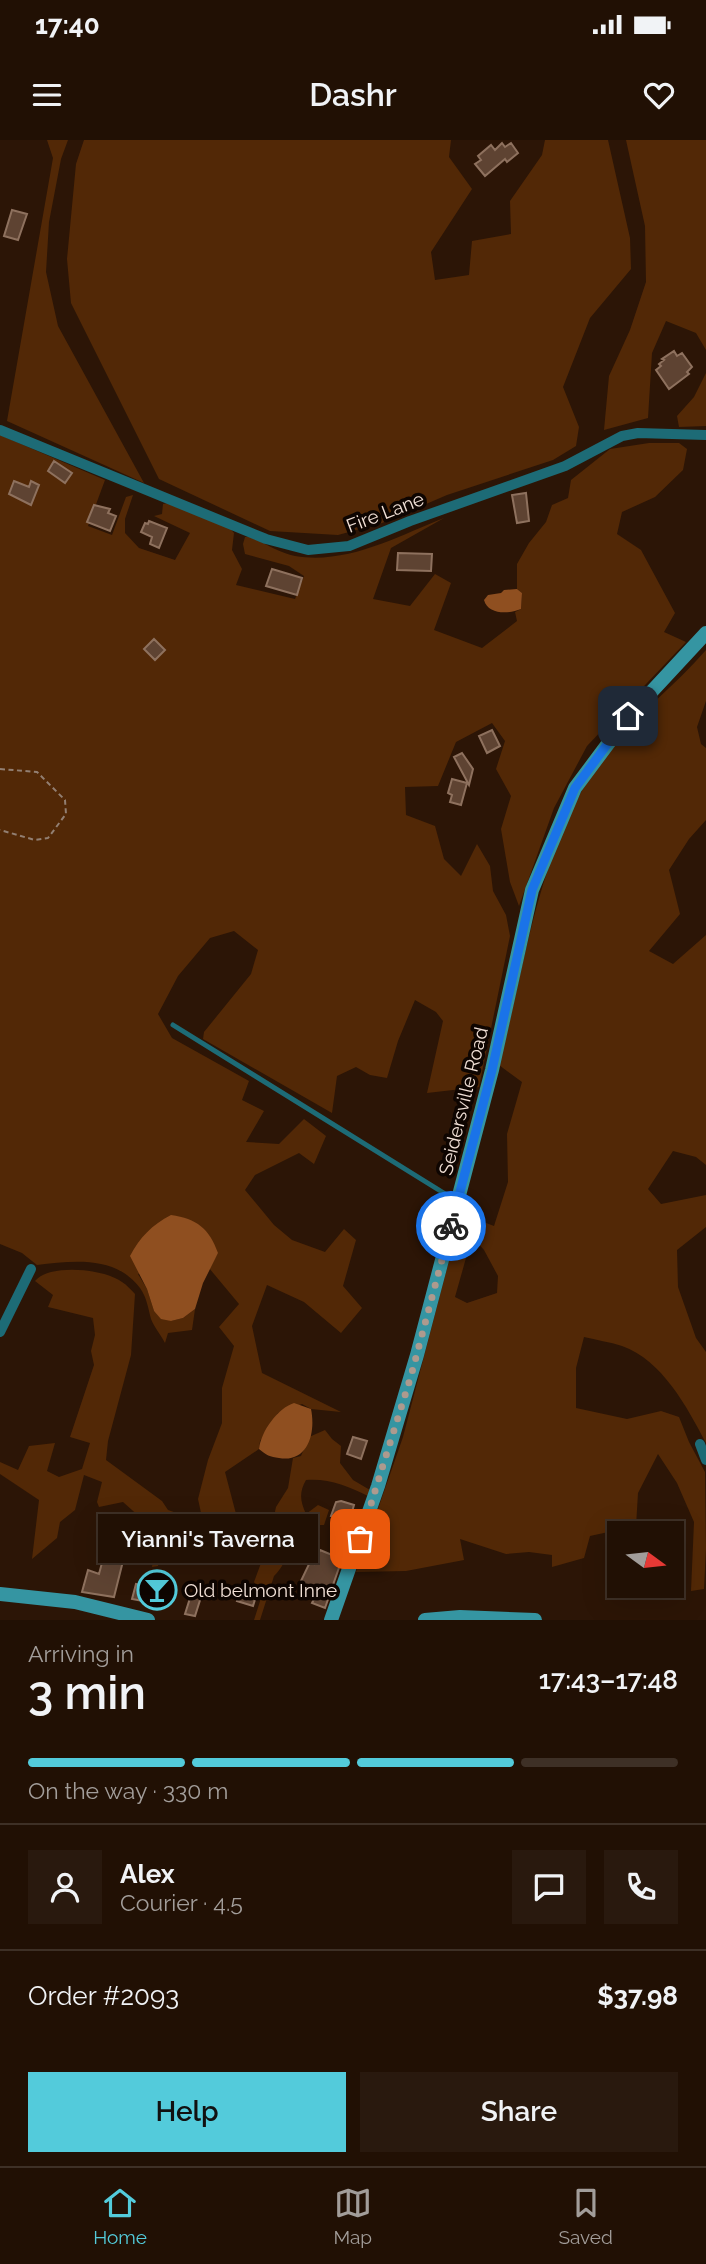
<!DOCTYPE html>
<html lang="en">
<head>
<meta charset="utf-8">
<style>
	body { margin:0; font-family:Raleway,sans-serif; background:#29190e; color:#f1f3f6; height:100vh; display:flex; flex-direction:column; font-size:26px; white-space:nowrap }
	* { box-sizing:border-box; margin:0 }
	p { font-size:23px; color:#a29d9a }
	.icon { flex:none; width:38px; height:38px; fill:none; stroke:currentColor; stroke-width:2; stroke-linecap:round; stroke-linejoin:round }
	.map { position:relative; height:1480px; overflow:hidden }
	.drawer { display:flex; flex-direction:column; background:#211004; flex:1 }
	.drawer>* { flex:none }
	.needle { width:46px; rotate:105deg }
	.buttons { position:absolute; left:607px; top:1381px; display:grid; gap:14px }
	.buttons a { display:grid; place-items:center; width:77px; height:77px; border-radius:0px; background:#211004; box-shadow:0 7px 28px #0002,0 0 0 2px #3e3026; font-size:35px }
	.pin { position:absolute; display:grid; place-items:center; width:60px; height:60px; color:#fff; margin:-30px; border-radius:14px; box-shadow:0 4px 10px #0006 }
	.courier { position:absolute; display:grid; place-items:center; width:70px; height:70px; margin:-35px; border:5px solid #1a73e8; border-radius:50%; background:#fff; color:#222; box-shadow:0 2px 9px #0007 }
	.bubble { position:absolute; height:49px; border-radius:0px; background:#211004; box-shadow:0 7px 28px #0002,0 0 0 2px #3e3026; font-size:23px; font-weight:600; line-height:49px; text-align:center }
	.headline em { font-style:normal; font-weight:600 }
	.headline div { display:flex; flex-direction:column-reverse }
	.headline { display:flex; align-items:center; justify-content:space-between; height:119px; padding:0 28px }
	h1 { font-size:46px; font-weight:600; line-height:52px }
	.bar { display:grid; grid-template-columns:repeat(4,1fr); gap:10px 7px; align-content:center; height:84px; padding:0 28px }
	.bar i { height:9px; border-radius:5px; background:#3e3026 }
	.bar .on { background:#53cbdb }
	.bar p { grid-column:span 4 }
	.line { display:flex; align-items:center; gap:18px; padding:0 28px; border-top:2px solid #3e3026 }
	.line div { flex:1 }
	.round { display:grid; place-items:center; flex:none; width:74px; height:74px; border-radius:0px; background:#29190e }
	.cta { display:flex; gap:14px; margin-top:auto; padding:14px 28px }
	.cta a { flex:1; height:80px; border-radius:0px; background:#53cbdb; color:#111; font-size:28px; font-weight:600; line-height:80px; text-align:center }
	.cta a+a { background:#29190e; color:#f1f3f6 }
	.status { display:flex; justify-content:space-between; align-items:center; height:49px; padding:0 35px; background:#211004; direction:ltr }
	.status svg { height:19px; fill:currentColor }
	header { display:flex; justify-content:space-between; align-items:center; height:91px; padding:0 28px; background:#211004; font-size:32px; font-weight:600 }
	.tab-bar { display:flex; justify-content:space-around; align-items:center; height:98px; border-top:2px solid #3e3026; background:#211004; font-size:19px; color:#a29d9a }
	.tab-bar a { display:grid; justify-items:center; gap:4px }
	.tab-bar .on { color:#53cbdb }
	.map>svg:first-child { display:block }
</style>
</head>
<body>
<div class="status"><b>17:40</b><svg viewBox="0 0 49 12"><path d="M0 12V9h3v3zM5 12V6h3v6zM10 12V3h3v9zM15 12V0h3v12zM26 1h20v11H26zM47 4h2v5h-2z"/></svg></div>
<header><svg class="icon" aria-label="menu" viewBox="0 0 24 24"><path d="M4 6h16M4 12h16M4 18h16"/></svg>Dashr<svg class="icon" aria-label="heart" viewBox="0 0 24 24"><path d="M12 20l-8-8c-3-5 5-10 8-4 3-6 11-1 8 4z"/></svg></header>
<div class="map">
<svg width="706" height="1480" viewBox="0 0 706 1480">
	<rect width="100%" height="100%" fill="#2c1506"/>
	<path fill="#522806" d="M 47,0 L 68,0 L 61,19 L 49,82 L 46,132 L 58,186 L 144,343 L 7,281 L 53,18 Z
		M 84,0 L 451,0 L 449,17 L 472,49 L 431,112 L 435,140 L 469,135 L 472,101 L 511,94 L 510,61 L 542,15 L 545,0 L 608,0 L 630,98 L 631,129 L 590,178 L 563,247 L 579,287 L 576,306 L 553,320 L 447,355 L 382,383 L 338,395 L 270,391 L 159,339 L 71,163 L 67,119 L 76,24 Z
		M 626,0 L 706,0 L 706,210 L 696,193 L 666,181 L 652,213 L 648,278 L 604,290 L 609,236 L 630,190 L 646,142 L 645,86 Z
		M 706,233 L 706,286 L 679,287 L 677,276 L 694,257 Z
		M 0,295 L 105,340 L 88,386 L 112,395 L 126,357 L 133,355 L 125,379 L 125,393 L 139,408 L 175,420 L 190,393 L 154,376 L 162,374 L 163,364 L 168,363 L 228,386 L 234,393 L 232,410 L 242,429 L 236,445 L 295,459 L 304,436 L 289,426 L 245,414 L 243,404 L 245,397 L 250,397 C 265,403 280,413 295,416 C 347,425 398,396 444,378 L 391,408 L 373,459 L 410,466 L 435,434 L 451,443 L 434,490 L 482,508 L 517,481 L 515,472 L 521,469 L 522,453 L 517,449 L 517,424 L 529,403 L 546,382 L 552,365 L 568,358 L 571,340 L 610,309 L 649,303 L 679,303 L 687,309 L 683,330 L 655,357 L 622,372 L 617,394 L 641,410 L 675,473 L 664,492 L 686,502 L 587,606 L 554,668 L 519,766 L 510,742 L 501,689 L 511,656 L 496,629 L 505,601 L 492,583 L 456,602 L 438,646 L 405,647 L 406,675 L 435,686 L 444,719 L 461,736 L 477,704 L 490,726 L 493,751 L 506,775 L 510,796 L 479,947 L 427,953 L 443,881 L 436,872 L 415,860 L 398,901 L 387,938 L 370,935 L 356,927 L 337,936 L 332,973 L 203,899 L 204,892 L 251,834 L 258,810 L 234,791 L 210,798 L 178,836 L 158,874 L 172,898 L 249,941 L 242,960 L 264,971 L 246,1002 L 279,1004 L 304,979 L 326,996 L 314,1024 L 299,1013 L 255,1035 L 245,1050 L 274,1085 L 292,1100 L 325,1112 L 344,1089 L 356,1100 L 343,1146 L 362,1168 L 341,1193 L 304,1162 L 267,1145 L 252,1186 L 262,1233 L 341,1272 L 311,1269 L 302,1264 L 278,1273 L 260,1301 L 259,1309 L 225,1332 L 246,1412 L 212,1411 L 205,1389 L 171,1379 L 158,1426 L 152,1427 L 158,1388 L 141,1378 L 123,1362 L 99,1367 L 97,1362 L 102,1342 L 84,1335 L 75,1370 L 60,1382 L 57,1398 L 32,1419 L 39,1360 L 0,1334 L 0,1322 L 18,1330 L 29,1306 L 55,1303 L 47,1331 L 59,1337 L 82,1329 L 90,1303 L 70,1297 L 94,1225 L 91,1211 L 95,1195 L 93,1178 L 48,1167 L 53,1155 L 35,1141 C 50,1123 105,1129 122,1142 C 127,1145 131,1150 135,1154 L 131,1215 L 108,1301 L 106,1320 L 162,1361 L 168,1370 L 203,1382 L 198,1359 L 208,1320 L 222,1283 L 222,1248 L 234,1206 L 219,1187 L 239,1164 L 209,1128 L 218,1113 L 138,1134 L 147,1149 L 154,1171 L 171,1181 L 183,1178 L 195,1169 L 192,1190 L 168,1193 L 165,1203 C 161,1195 154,1187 151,1179 C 148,1168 147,1158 140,1148 C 115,1115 73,1121 37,1125 L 22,1113 L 0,1104 Z
		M 706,510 L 706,561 L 697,587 L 701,604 L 706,608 L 706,680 L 689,699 L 669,730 L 680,774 L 649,811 L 673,824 L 706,795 L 706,1025 L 696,1017 L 673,1011 L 648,1049 L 661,1064 L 706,1055 L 706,1087 L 677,1110 L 678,1147 L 696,1198 L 706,1212 L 706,1303 C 687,1267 662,1220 622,1206 C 610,1202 596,1200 584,1197 L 576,1228 L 576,1268 L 627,1279 L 661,1271 L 679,1277 L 689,1302 L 705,1332 L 706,1408 L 704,1449 L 691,1451 L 694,1382 L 677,1343 L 658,1314 L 638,1353 L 636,1386 L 590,1396 L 584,1418 L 552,1427 L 552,1415 L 529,1412 L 506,1414 L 460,1399 L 464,1420 L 406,1431 L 356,1432 L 403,1297 L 452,1109 L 466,1118 L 455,1157 L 467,1163 L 497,1153 L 498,1136 L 484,1110 L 476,1101 L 456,1092 L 460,1073 L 494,1086 L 508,1042 L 507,994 L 522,942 L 499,925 C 527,819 539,699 609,610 C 638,573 676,545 706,510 Z
		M 325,1290 L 332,1299 L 341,1306 L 340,1323 L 353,1340 L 370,1350 L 368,1356 C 348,1346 328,1338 306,1340 C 299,1352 300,1361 306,1374 L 318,1365 L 329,1370 L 324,1385 L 318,1385 L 315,1397 L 302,1394 C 288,1407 287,1424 274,1436 L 260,1480 L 254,1480 L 262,1455 L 254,1442 L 268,1404 L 276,1367 L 288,1348 L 293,1318 L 301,1316 L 309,1297 Z"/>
	<path fill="#8f4f20" d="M 517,449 L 522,453 L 521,469 C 509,474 488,475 484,460 L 488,455 L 501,453 L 504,450 Z
		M 171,1075 C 197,1079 209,1088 218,1113 L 203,1143 L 195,1169 L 183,1178 L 171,1181 L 161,1179 L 154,1171 L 147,1149 L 130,1116 C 140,1097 152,1085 171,1075 Z
		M 294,1263 L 311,1269 C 316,1293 308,1323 279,1318 C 270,1317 266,1315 259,1309 C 261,1291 278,1268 294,1263 Z"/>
	<path fill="#5e4332" stroke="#8e715e" stroke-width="2" d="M 502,3 L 505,7 L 511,3 L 518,13 L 507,22 L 505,19 L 485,36 L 475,24 L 481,20 L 478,16 L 491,5 L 495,10 Z
		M 12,70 L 27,74 L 18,100 L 4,96 Z
		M 674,211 L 677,216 L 682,213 L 692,227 L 687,232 L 689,234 L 669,249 L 656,230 L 661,226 L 659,224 L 664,220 L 662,219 Z
		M 54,321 L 72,333 L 65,343 L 48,331 Z
		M 14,341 L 29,347 L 31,341 L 39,345 L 31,365 L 9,354 Z
		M 526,353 L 529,381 L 517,383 L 512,355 Z
		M 94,365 L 110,369 L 108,373 L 116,376 L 110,391 L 87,382 Z
		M 149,381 L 167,388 L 159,408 L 150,404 L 152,397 L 141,392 L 145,383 L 148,384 Z
		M 398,413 L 432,414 L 431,431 L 397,430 Z
		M 272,429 L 302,438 L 297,455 L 266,446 Z
		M 154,499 L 165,510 L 155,520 L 144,509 Z
		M 492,590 L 500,606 L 487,613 L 479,596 Z
		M 462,613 L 473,629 L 469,645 L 454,617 Z
		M 452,639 L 467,643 L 461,665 L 450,662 L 452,655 L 448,653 Z
		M 353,1297 L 367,1301 L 361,1319 L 347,1314 Z
		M 341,1361 L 354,1365 L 348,1386 L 334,1381 L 336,1377 L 331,1376 L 336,1362 Z
		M 110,1393 L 129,1397 L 114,1457 L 82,1452 L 88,1430 L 99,1434 Z
		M 320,1410 L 342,1419 L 325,1468 L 312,1463 L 315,1457 L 306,1453 L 307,1449 L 300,1443 L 310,1422 L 314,1424 Z
		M 152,1438 L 168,1442 L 162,1464 L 143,1458 L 143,1461 L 132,1459 L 136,1444 L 149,1447 Z
		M 242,1448 L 257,1453 L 253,1466 L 237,1461 Z
		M 191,1455 L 201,1457 L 195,1476 L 185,1474 Z"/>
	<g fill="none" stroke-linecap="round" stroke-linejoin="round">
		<path stroke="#927f72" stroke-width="2" stroke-dasharray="5 3.5" stroke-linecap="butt" d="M 0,629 L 37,632 L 65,660 L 66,674 L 48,698 L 35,700 L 0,690"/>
		<path stroke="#1d6b76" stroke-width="5" d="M 173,885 L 455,1060"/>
		<path stroke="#1d6b76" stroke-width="10" d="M 0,290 L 266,399 L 308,410 L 349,406 L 410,381 L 565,326 L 622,296 L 638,293 L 706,295
			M 0,1192 L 31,1129
			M 700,1304 L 706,1320"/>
		<path stroke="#3595a2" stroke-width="14" d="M 0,1454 L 75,1462 L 148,1480
			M 331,1480 L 378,1346 L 417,1215 L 492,930 L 532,750 L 575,648 L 628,577 L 706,493
			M 425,1480 L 460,1477 L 535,1480"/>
	</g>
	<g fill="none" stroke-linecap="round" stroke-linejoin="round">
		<path stroke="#ad9a8e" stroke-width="7" stroke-dasharray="0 12.6" d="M 360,1399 L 411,1236 L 451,1086"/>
		<path stroke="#1a73e8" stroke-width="9" d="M 451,1086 L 492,930 L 532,750 L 575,648 L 628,576"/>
	</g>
	<defs>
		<g id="bar-ring" transform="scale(2.0125)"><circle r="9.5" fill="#0e0501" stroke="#53cbdb" stroke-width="1.5"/><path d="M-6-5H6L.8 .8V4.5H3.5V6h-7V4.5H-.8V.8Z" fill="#53cbdb"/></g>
	</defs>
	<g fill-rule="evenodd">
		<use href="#bar-ring" x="157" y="1450"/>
	</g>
	<g text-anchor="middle" stroke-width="7" stroke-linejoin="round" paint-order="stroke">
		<g font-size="19" fill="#f2e1d7" stroke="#0e0501">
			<text transform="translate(385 372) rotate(-21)" y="7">Fire Lane</text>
			<text transform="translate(463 961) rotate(-76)" y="7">Seidersville Road</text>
		</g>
		<g font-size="19" fill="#f2e1d7" stroke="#0e0501" text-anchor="start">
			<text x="184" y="1457">Old belmont Inne</text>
		</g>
	</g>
</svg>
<div class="buttons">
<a><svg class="needle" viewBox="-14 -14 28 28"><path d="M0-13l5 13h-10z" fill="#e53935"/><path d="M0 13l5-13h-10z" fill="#a29d9a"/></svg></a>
</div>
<div class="pin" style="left:360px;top:1399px;background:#ea580c"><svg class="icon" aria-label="bag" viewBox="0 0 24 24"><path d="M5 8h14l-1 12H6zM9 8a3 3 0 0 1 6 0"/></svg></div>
<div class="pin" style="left:628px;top:576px;background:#1f2937"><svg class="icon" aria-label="home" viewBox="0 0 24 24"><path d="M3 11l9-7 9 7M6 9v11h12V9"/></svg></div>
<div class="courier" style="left:451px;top:1086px"><svg class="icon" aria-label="bike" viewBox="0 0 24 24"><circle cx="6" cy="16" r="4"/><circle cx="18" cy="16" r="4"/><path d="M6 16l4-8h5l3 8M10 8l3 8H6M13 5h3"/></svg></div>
<div class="bubble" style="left:98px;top:1374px;width:220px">Yianni's Taverna</div>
</div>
<section class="drawer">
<div class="headline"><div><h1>3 min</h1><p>Arriving in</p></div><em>17:43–17:48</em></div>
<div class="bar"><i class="on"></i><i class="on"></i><i class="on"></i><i></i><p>On the way · 330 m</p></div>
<div class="line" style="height:126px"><a class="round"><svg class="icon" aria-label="person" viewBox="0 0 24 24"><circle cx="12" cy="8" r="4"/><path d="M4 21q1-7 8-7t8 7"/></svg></a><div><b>Alex</b><p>Courier · 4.5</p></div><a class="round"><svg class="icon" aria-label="chat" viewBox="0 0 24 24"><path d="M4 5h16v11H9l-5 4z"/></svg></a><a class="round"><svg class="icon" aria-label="phone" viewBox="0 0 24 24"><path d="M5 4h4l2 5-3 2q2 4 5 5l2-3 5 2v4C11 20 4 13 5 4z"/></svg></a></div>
<div class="line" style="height:91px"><div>Order #2093</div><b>$37.98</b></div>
<div class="cta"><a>Help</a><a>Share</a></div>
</section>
<nav class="tab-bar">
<a class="on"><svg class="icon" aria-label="home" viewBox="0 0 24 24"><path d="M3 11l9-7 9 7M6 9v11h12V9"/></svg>Home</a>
<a><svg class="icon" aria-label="map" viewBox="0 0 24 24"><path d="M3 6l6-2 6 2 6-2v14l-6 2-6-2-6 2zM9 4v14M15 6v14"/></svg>Map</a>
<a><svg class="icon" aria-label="saved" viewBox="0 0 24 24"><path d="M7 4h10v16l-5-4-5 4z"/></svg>Saved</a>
</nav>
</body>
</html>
